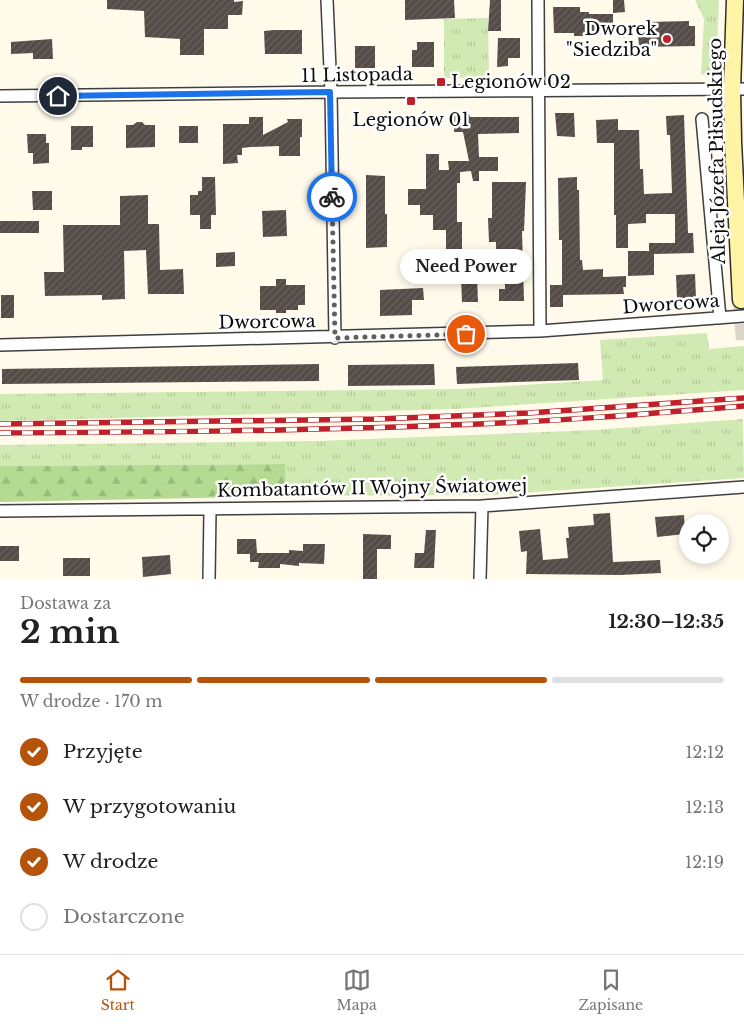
<!DOCTYPE html>
<html lang="pl">
<head>
<meta charset="utf-8">
<style>
	body { margin:0; font-family:"Libre Baskerville",serif; background:#f6f6f6; color:#222; height:100vh; display:flex; flex-direction:column; font-size:19px; white-space:nowrap }
	* { box-sizing:border-box; margin:0 }
	p { font-size:16px; color:#767676 }
	.icon { flex:none; width:28px; height:28px; fill:none; stroke:currentColor; stroke-width:2; stroke-linecap:round; stroke-linejoin:round }
	.map { position:relative; height:579px; overflow:hidden }
	.drawer { display:flex; flex-direction:column; background:#fff; flex:1 }
	.drawer>* { flex:none }
	.controls { position:absolute; left:679px; top:514px; display:grid; gap:10px }
	.controls a { display:grid; place-items:center; width:50px; height:50px; border-radius:50%; background:#fff; box-shadow:0 2px 8px #0003; font-size:25px }
	.pin { position:absolute; display:grid; place-items:center; width:42px; height:42px; color:#fff; margin:-21px; border:2px solid #fff; border-radius:50%; box-shadow:0 1px 5px #0007 }
	.courier { position:absolute; display:grid; place-items:center; width:50px; height:50px; margin:-25px; border:4px solid #1a73e8; border-radius:50%; background:#fff; color:#222; box-shadow:0 1px 6px #0007 }
	.bubble { position:absolute; height:35px; border-radius:18px; background:#fff; box-shadow:0 2px 8px #0003; font-size:16px; font-weight:700; line-height:35px; text-align:center }
	.head em { font-style:normal; font-weight:700 }
	.head div { display:flex; flex-direction:column-reverse }
	.head { display:flex; align-items:center; justify-content:space-between; height:85px; padding:0 20px }
	h1 { font-size:32px; font-weight:700; line-height:38px }
	.bar { display:grid; grid-template-columns:repeat(4,1fr); gap:8px 5px; align-content:center; height:60px; padding:0 20px }
	.bar i { height:6px; border-radius:4px; background:#e0e0e0 }
	.bar .current { background:#b45309 }
	.bar p { grid-column:span 4 }
	ol { padding:0 20px; list-style:none }
	li { display:flex; align-items:center; gap:15px; height:55px }
	li p { margin-inline-start:auto }
	li .icon { padding:5px; border-radius:50%; background:#b45309; color:#fff; stroke-width:4 }
	li:last-child { color:#767676 }
	li i { width:28px; height:28px; border:2px solid #e0e0e0; border-radius:50% }
	.tabs { display:flex; justify-content:space-around; align-items:center; height:70px; border-top:1px solid #e0e0e0; background:#fff; font-size:14px; color:#767676 }
	.tabs a { display:grid; justify-items:center; gap:2px }
	.tabs .current { color:#b45309 }
	.map>svg:first-child { display:block }
</style>
</head>
<body>
<div class="map">
<svg width="744" height="579" viewBox="0 0 744 579">
	<defs>
		<pattern id="grass-tufts" width="24" height="20" patternUnits="userSpaceOnUse" patternTransform="scale(1.25)"><rect width="24" height="20" fill="#d1eab3"/><path d="M3 7l-1-3M5 7V3M7 7l1-3M15 17l-1-3M17 17v-4M19 17l1-3" fill="none" stroke="#b2c899"/></pattern>
		<pattern id="forest-firs" width="22" height="20" patternUnits="userSpaceOnUse" patternTransform="scale(1.25)"><rect width="22" height="20" fill="#b5db92"/><path d="M5 1l3.5 6h-7zM16 11l3.5 6h-7z" fill="#9abb7d"/></pattern>
		<pattern id="building-hatch" width="6" height="6" patternUnits="userSpaceOnUse" patternTransform="scale(1.25)"><rect width="6" height="6" fill="#554c48"/><path d="M-1 1l2-2M0 6l6-6M5 7l2-2" fill="none" stroke="#68615e"/></pattern>
	</defs>
	<rect width="100%" height="100%" fill="#fffaea"/>
	<path fill="url(#grass-tufts)" d="M 695,0 L 719,0 L 716,72 L 701,75 L 704,19 Z
		M 488,18 L 489,77 L 444,78 L 444,19 Z
		M 707,333 L 709,349 L 744,346 L 744,390 L 456,409 L 0,421 L 0,394 L 460,389 L 603,380 L 600,340 Z
		M 743,419 L 744,478 L 488,495 L 287,496 L 284,464 L 0,466 L 0,445 L 319,441 L 595,430 Z"/>
	<path fill="url(#forest-firs)" d="M 285,464 L 286,496 L 0,502 L 0,466 Z"/>
	<path fill="url(#building-hatch)" d="M 107,0 L 234,0 L 234,2 L 243,1 L 242,15 L 228,15 L 228,29 L 204,29 L 204,55 L 180,55 L 180,39 L 145,37 L 144,11 L 107,9 Z
		M 405,0 L 454,0 L 455,18 L 405,20 Z
		M 490,0 L 501,0 L 501,31 L 488,31 Z
		M 613,0 L 624,0 L 625,12 L 613,13 Z
		M 553,7 L 580,7 L 580,12 L 589,12 L 589,14 L 613,14 L 613,31 L 589,31 L 589,36 L 574,36 L 574,33 L 554,33 Z
		M 689,21 L 689,26 L 695,26 L 695,46 L 639,47 L 638,32 L 649,33 L 648,22 Z
		M 274,30 L 302,30 L 302,54 L 265,54 L 264,31 Z
		M 498,38 L 520,38 L 520,58 L 508,58 L 508,66 L 497,67 Z
		M 52,39 L 53,59 L 33,59 L 33,53 L 11,54 L 11,42 Z
		M 417,42 L 434,42 L 434,67 L 412,67 L 412,50 L 417,50 Z
		M 355,46 L 375,46 L 375,68 L 355,68 Z
		M 555,113 L 574,113 L 575,137 L 557,136 Z
		M 454,114 L 469,114 L 470,117 L 519,117 L 519,133 L 478,134 L 479,157 L 498,157 L 498,171 L 479,171 L 479,181 L 473,181 L 471,171 L 460,172 L 460,183 L 457,183 L 457,222 L 462,222 L 462,251 L 446,251 L 446,230 L 433,230 L 433,215 L 420,215 L 420,205 L 408,205 L 408,189 L 426,189 L 426,154 L 439,154 L 439,170 L 449,170 L 448,161 L 469,161 L 463,132 L 454,132 Z
		M 684,115 L 688,233 L 693,233 L 694,253 L 654,254 L 654,275 L 628,276 L 628,251 L 649,251 L 649,243 L 675,243 L 675,214 L 646,214 L 646,223 L 628,224 L 628,248 L 616,248 L 616,215 L 614,215 L 614,143 L 597,143 L 596,120 L 618,119 L 618,130 L 639,130 L 640,169 L 643,169 L 644,194 L 672,193 L 670,135 L 667,135 L 666,116 Z
		M 249,117 L 263,117 L 263,135 L 288,122 L 287,119 L 302,119 L 302,137 L 300,137 L 300,156 L 279,156 L 279,146 L 251,147 L 242,148 L 242,155 L 237,155 L 238,163 L 223,164 L 223,124 L 249,124 Z
		M 137,122 L 142,122 L 145,125 L 155,125 L 155,147 L 126,148 L 126,125 L 133,125 Z
		M 71,126 L 93,126 L 93,147 L 82,147 L 82,150 L 71,150 Z
		M 179,126 L 198,126 L 198,143 L 179,143 Z
		M 27,134 L 46,134 L 46,143 L 49,143 L 49,163 L 33,164 L 33,153 L 28,153 Z
		M 366,175 L 385,176 L 385,214 L 387,214 L 387,247 L 366,248 Z
		M 202,177 L 215,177 L 216,215 L 211,215 L 211,229 L 200,229 L 200,215 L 190,215 L 190,195 L 198,195 L 198,191 L 202,191 Z
		M 577,177 L 577,190 L 579,190 L 580,260 L 582,260 L 583,270 L 603,269 L 603,277 L 626,276 L 626,287 L 623,287 L 624,294 L 563,295 L 563,307 L 550,307 L 550,285 L 562,285 L 562,240 L 559,240 L 558,178 Z
		M 492,182 L 526,182 L 524,231 L 522,231 L 524,301 L 499,301 L 499,289 L 505,289 L 505,266 L 496,266 L 496,242 L 489,242 L 488,218 L 492,218 Z
		M 32,191 L 52,191 L 52,210 L 33,210 Z
		M 148,195 L 148,224 L 159,224 L 160,270 L 183,269 L 184,294 L 148,294 L 146,250 L 124,251 L 125,299 L 102,300 L 102,295 L 45,296 L 44,272 L 64,272 L 63,225 L 120,225 L 120,196 Z
		M 286,210 L 287,236 L 263,237 L 262,211 Z
		M 0,221 L 39,221 L 39,233 L 0,233 Z
		M 235,252 L 235,266 L 216,267 L 216,253 Z
		M 695,274 L 696,298 L 677,298 L 676,275 Z
		M 461,277 L 477,277 L 478,302 L 462,302 Z
		M 276,279 L 286,279 L 286,285 L 305,285 L 305,305 L 298,305 L 298,310 L 286,310 L 286,313 L 276,313 L 276,310 L 260,310 L 260,286 L 276,286 Z
		M 423,288 L 424,300 L 412,300 L 412,315 L 380,316 L 380,290 Z
		M 1,295 L 14,295 L 14,318 L 1,318 Z
		M 578,363 L 579,380 L 457,384 L 456,367 Z
		M 319,364 L 319,381 L 2,384 L 2,369 Z
		M 434,364 L 435,385 L 348,386 L 348,365 Z
		M 610,513 L 613,562 L 660,560 L 661,573 L 620,575 L 526,574 L 527,551 L 521,552 L 519,531 L 540,529 L 543,560 L 568,558 L 566,538 L 569,538 L 568,527 L 594,525 L 593,514 Z
		M 684,515 L 685,534 L 657,537 L 655,517 Z
		M 426,530 L 436,530 L 434,568 L 414,568 L 415,553 L 424,553 Z
		M 363,534 L 391,535 L 391,549 L 377,549 L 377,579 L 363,579 Z
		M 237,539 L 256,539 L 257,553 L 289,553 L 289,550 L 303,551 L 303,544 L 325,544 L 324,564 L 299,563 L 299,566 L 280,564 L 280,568 L 258,568 L 259,562 L 250,562 L 250,554 L 237,554 Z
		M 0,546 L 19,546 L 19,561 L 0,561 Z
		M 170,555 L 171,574 L 143,577 L 142,557 Z
		M 63,558 L 90,558 L 90,576 L 63,576 Z"/>
	<g fill="none" stroke-linecap="round" stroke-linejoin="round">
		<path stroke="#dbd6c9" stroke-width="16" stroke-dasharray="16 8" stroke-linecap="butt" d="M 741,300 L 744,343"/>
		<g stroke="#3f3f3f" stroke-width="14">
			<path id="street" d="M 327,0 L 331,92 L 335,338
				M 538,0 L 540,331
				M 0,96 L 331,92 L 744,89
				M 702,119 L 720,318
				M 0,345 L 540,331 L 744,316
				M 0,511 L 482,506 L 744,487
				M 209,579 L 210,510
				M 480,579 L 482,506"/>
		</g>
		<g stroke="#2e2e2e" stroke-width="19">
			<path id="secondary" d="M 735,0 L 732,90 L 733,142 L 741,300"/>
		</g>
		<use href="#street" stroke="#fff" stroke-width="11"/>
		<use href="#secondary" stroke="#fff3a5" stroke-width="16"/>
		<g stroke="#bf202b" stroke-width="5.5">
			<path id="rail" d="M 0,424 L 378,419 L 529,413 L 744,398
				M 0,433 C 150,432 300,431 450,425 C 548,422 646,414 744,406"/>
		</g>
		<use href="#rail" stroke="#fff" stroke-width="4" stroke-dasharray="11" stroke-linecap="butt"/>
	</g>
	<g fill="none" stroke-linecap="round" stroke-linejoin="round">
		<path stroke="#615f5a" stroke-width="5" stroke-dasharray="0 9" d="M 332,197 L 335,338 L 466,334"/>
		<path stroke="#1a73e8" stroke-width="6" d="M 58,96 L 330,92 L 332,197"/>
	</g>
	<g fill="#bf202b" stroke="#fff" stroke-width="2">
		<circle cx="667" cy="39" r="5"/>
		<rect x="436" y="77" width="10" height="10" rx="2.5"/>
		<rect x="406" y="96" width="10" height="10" rx="2.5"/>
	</g>
	<g text-anchor="middle" stroke-width="5" stroke-linejoin="round" paint-order="stroke">
		<g font-size="18" fill="#0c0c0c" stroke="#fff" text-anchor="end">
			<text x="657" y="35">Dworek<tspan x="657" dy="21">"Siedziba"</tspan></text>
			<text x="451" y="88" text-anchor="start">Legionów 02</text>
			<text x="411" y="126" text-anchor="middle">Legionów 01</text>
		</g>
		<g font-size="18" fill="#0c0c0c" stroke="#fff">
			<text transform="translate(357 75) rotate(-1)" y="6">11 Listopada</text>
			<text transform="translate(717 151) rotate(-91)" y="6">Aleja Józefa Piłsudskiego</text>
			<text transform="translate(671 304) rotate(-4)" y="6">Dworcowa</text>
			<text transform="translate(267 322) rotate(-1)" y="6">Dworcowa</text>
			<text transform="translate(372 488) rotate(-1)" y="6">Kombatantów II Wojny Światowej</text>
		</g>
	</g>
</svg>
<div class="controls">
<a><svg class="icon" aria-label="locate" viewBox="0 0 24 24"><circle cx="12" cy="12" r="6"/><path d="M12 2v4M12 18v4M2 12h4M18 12h4"/></svg></a>
</div>
<div class="pin" style="left:466px;top:334px;background:#ea580c"><svg class="icon" aria-label="bag" viewBox="0 0 24 24"><path d="M5 8h14l-1 12H6zM9 8a3 3 0 0 1 6 0"/></svg></div>
<div class="pin" style="left:58px;top:96px;background:#1f2937"><svg class="icon" aria-label="home" viewBox="0 0 24 24"><path d="M3 11l9-7 9 7M6 9v11h12V9"/></svg></div>
<div class="courier" style="left:332px;top:197px"><svg class="icon" aria-label="bike" viewBox="0 0 24 24"><circle cx="6" cy="16" r="4"/><circle cx="18" cy="16" r="4"/><path d="M6 16l4-8h5l3 8M10 8l3 8H6M13 5h3"/></svg></div>
<div class="bubble" style="left:400px;top:249px;width:132px">Need Power</div>
</div>
<section class="drawer">
<div class="head"><div><h1>2 min</h1><p>Dostawa za</p></div><em>12:30–12:35</em></div>
<div class="bar"><i class="current"></i><i class="current"></i><i class="current"></i><i></i><p>W drodze · 170 m</p></div>
<ol>
<li><svg class="icon" aria-label="check" viewBox="0 0 24 24"><path d="M5 12l5 5 9-10"/></svg>Przyjęte<p>12:12</p></li>
<li><svg class="icon" aria-label="check" viewBox="0 0 24 24"><path d="M5 12l5 5 9-10"/></svg>W przygotowaniu<p>12:13</p></li>
<li><svg class="icon" aria-label="check" viewBox="0 0 24 24"><path d="M5 12l5 5 9-10"/></svg>W drodze<p>12:19</p></li>
<li><i></i>Dostarczone</li>
</ol>
</section>
<nav class="tabs">
<a class="current"><svg class="icon" aria-label="home" viewBox="0 0 24 24"><path d="M3 11l9-7 9 7M6 9v11h12V9"/></svg>Start</a>
<a><svg class="icon" aria-label="map" viewBox="0 0 24 24"><path d="M3 6l6-2 6 2 6-2v14l-6 2-6-2-6 2zM9 4v14M15 6v14"/></svg>Mapa</a>
<a><svg class="icon" aria-label="saved" viewBox="0 0 24 24"><path d="M7 4h10v16l-5-4-5 4z"/></svg>Zapisane</a>
</nav>
</body>
</html>
